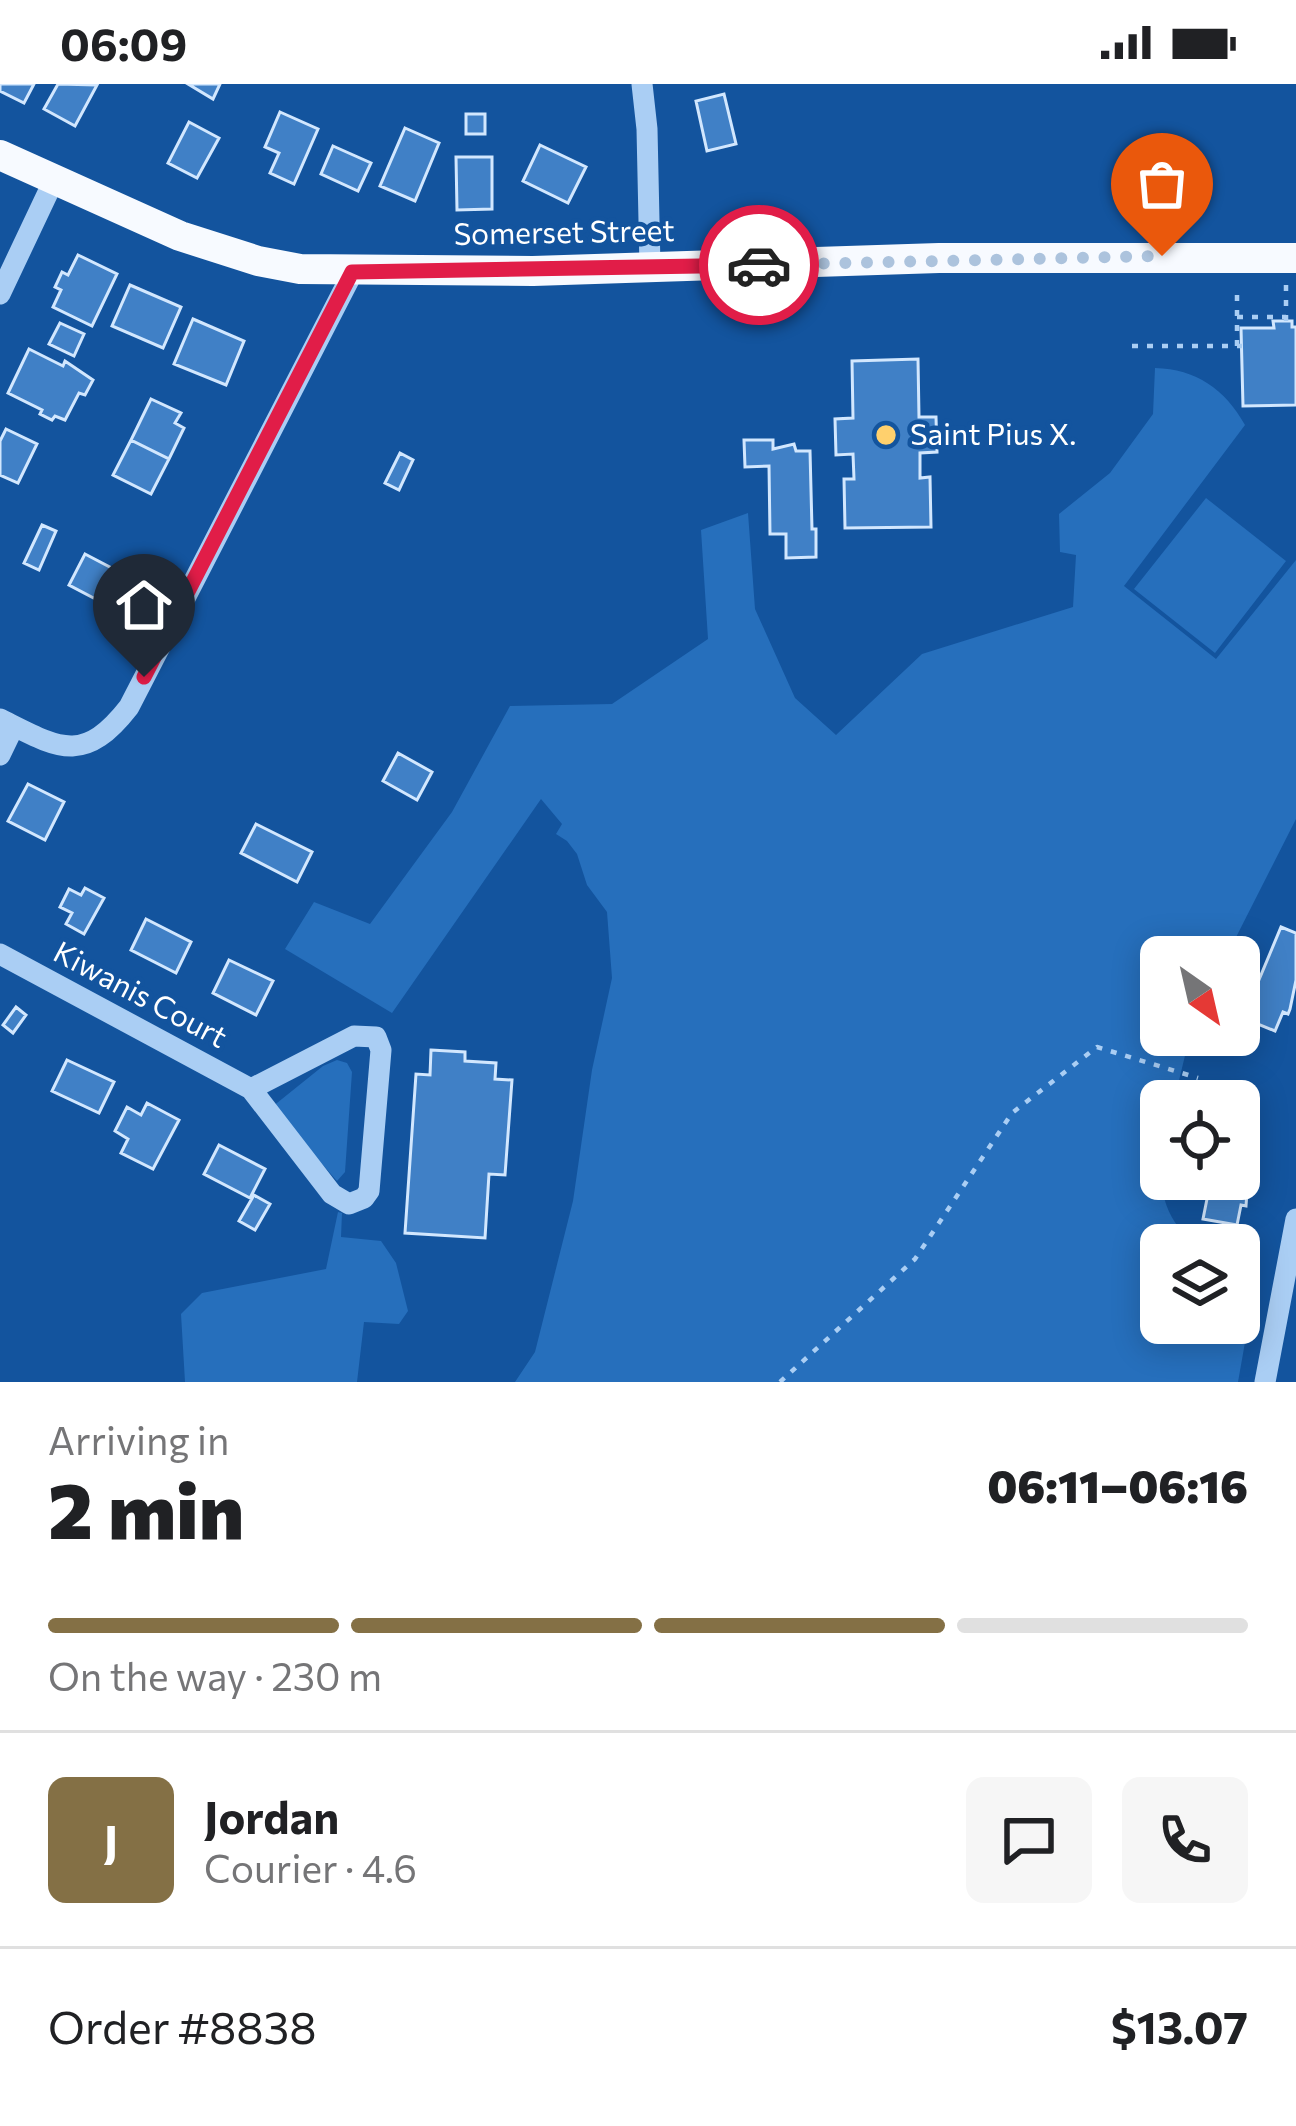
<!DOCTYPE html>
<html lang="en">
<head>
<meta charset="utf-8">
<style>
	body { margin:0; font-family:Commissioner,sans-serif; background:#f6f6f6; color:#202124; height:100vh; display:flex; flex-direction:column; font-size:45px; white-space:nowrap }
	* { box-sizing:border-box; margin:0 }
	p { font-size:39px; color:#757577 }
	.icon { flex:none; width:66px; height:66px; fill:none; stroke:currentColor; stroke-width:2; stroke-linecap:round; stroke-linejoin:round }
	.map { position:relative; height:1298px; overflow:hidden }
	.panel { display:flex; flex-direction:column; background:#fff; flex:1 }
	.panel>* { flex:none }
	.needle { width:78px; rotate:146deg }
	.fabs { position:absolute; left:1140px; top:852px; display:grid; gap:24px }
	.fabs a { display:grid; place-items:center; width:120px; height:120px; border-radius:18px; background:#fff; box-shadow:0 6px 30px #0003; font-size:60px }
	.pin { position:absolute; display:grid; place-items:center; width:102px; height:102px; color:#fff; margin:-123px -51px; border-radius:50% 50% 50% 0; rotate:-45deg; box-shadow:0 0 12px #0007 }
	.pin .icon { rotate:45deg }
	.courier { position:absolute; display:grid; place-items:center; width:120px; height:120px; margin:-60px; border:9px solid #e11d48; border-radius:50%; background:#fff; color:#222; box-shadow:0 3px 15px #0007 }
	.summary em { font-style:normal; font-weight:800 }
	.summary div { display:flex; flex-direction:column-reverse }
	.summary { display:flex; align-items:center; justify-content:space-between; height:204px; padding:0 48px }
	h1 { font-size:78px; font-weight:800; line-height:90px }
	.bar { display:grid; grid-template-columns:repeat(4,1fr); gap:18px 12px; align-content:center; height:144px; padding:0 48px }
	.bar i { height:15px; border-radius:9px; background:#e0e0e0 }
	.bar .current { background:#847045 }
	.bar p { grid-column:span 4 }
	.line { display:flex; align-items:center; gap:30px; padding:0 48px; border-top:3px solid #e0e0e0 }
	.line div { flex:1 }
	.round { display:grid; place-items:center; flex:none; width:126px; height:126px; border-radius:18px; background:#f6f6f6 }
	.status { display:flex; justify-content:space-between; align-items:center; height:84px; padding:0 60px; background:#fff; direction:ltr }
	.status svg { height:33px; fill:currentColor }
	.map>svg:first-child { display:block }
</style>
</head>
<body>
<div class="status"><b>06:09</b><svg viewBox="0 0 49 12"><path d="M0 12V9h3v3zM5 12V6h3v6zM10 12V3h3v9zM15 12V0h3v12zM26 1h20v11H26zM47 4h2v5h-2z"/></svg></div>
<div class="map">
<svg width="1296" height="1298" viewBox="0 0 1296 1298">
	<rect width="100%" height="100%" fill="#13549e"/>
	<path fill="#266fbc" d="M 1155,284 C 1196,285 1225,305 1245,341 L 1124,502 L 1216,575 L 1296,476 L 1296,735 L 1226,873 L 1161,873 L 1161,951 L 1190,951 L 1174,1017 L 1161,1017 C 1161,1070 1148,1129 1199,1161 L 1161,1161 L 1161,1239 L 1239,1239 L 1239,1173 L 1259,1179 L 1238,1298 L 515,1298 L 535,1268 L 573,1117 L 592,986 L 612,894 L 607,828 L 587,801 L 577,770 L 567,757 L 556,750 L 562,740 L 541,715 L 392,929 L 285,865 L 314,818 L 370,840 L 452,728 L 510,622 L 612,620 L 708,555 L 701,446 L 748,429 L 755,525 L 795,614 L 836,651 L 922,570 L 1073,523 L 1076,471 L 1060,468 L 1059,430 L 1110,389 L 1153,330 Z
		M 1206,414 L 1286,477 L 1215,569 L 1134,505 Z
		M 337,976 L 347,979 L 352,988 L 345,1088 L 337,1097 L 272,1023 L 323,982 Z
		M 338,1128 L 342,1129 L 341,1153 L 381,1157 L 396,1179 L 408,1227 L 399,1240 L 364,1238 L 357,1298 L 185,1298 L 181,1230 L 202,1209 L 326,1185 Z"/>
	<path fill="#4080c6" stroke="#d2e7fe" stroke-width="3" d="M 0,0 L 34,0 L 24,19 L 0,7 Z
		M 58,0 L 97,1 L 75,42 L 44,25 Z
		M 188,0 L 220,0 L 213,15 Z
		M 724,10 L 736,60 L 707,67 L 696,17 Z
		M 280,28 L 318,45 L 294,100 L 270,89 L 279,69 L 265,63 Z
		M 466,30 L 485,30 L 485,50 L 466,50 Z
		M 189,38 L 219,54 L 197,94 L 168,79 Z
		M 405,44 L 439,59 L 415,117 L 380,102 Z
		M 540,61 L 586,83 L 568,119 L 523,97 Z
		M 333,62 L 371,79 L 358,107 L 321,90 Z
		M 456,73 L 492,73 L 492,125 L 457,126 Z
		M 78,171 L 117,190 L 92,242 L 53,223 L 61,206 L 55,203 L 62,188 L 68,191 Z
		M 130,201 L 181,223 L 163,264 L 112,242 Z
		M 193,235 L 244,257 L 226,301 L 174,280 Z
		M 1273,237 L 1292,237 L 1292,243 L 1296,243 L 1296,321 L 1243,322 L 1241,244 L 1274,244 Z
		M 60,239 L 84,250 L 74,272 L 49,260 Z
		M 29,265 L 63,282 L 65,277 L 93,296 L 85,311 L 79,309 L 65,336 L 55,332 L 52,336 L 40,330 L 42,326 L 8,309 Z
		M 918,275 L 919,333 L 936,333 L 937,368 L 920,369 L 920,394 L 930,393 L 931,443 L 845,444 L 844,395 L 854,395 L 853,370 L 836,371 L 835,335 L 853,334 L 852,277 Z
		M 151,315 L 181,329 L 175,339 L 184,344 L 169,375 L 131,356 Z
		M 6,345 L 37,360 L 18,399 L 0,391 L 0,357 Z
		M 131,356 L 169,375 L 151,410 L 113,391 Z
		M 744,356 L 773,356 L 773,365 L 794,360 L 796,367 L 810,367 L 812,445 L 816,445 L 816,473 L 786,474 L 786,450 L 770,450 L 769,382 L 745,383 Z
		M 400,369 L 413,376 L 399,406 L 385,399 Z
		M 42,441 L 56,447 L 39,486 L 24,479 Z
		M 85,470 L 121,489 L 105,520 L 69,501 Z
		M 398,669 L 432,688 L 417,716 L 383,697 Z
		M 28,700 L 64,718 L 45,756 L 8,737 Z
		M 256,740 L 312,768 L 297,798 L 241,769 Z
		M 85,804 L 104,814 L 84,850 L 66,840 L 72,829 L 60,823 L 69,805 L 81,811 Z
		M 146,835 L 191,858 L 176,889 L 131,866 Z
		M 1281,843 L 1296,849 L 1296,896 L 1290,925 L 1288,930 L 1283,928 L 1275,947 L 1243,934 Z
		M 229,876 L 273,897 L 256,931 L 213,909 Z
		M 16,923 L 26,931 L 13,949 L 3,941 Z
		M 431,966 L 465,968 L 465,977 L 496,979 L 495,995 L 512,996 L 505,1091 L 489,1090 L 485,1154 L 405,1149 L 416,990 L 430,991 Z
		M 67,976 L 114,998 L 99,1029 L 52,1007 Z
		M 147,1019 L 179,1036 L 153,1085 L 121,1069 L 128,1055 L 115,1047 L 127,1023 L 141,1031 Z
		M 1239,1041 L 1256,1044 L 1253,1061 L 1258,1062 L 1254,1081 L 1249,1080 L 1246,1122 L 1241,1121 L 1237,1141 L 1203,1135 L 1211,1095 L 1239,1095 Z
		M 219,1061 L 265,1085 L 250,1114 L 204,1090 Z
		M 254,1111 L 270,1120 L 255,1146 L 239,1137 Z"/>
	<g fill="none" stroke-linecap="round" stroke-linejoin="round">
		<path stroke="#aacef4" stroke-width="4.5" stroke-dasharray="6 9" stroke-linecap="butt" d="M 1237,233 L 1286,233
			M 1286,237 L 1286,201
			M 1132,262 L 1242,262
			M 1237,262 L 1237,202
			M 780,1298 L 915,1175 L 1012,1029 L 1097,963 L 1198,994"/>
		<path stroke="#aacef4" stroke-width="21" d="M 642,0 L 647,45 L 650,183
			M 0,210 L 53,98
			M 0,635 C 58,664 83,682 129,623 L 353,188
			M 0,671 L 14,642
			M 0,870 L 251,1005 L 332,1110 L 349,1120 L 364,1114 L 369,1107 L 381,966 L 376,953 L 354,952 L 251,1005
			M 1265,1298 L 1296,1135"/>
		<path stroke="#f7faff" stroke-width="30" d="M 0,71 L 180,152 L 258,177 L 300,185 L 533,187 L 939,174 L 1296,174"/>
	</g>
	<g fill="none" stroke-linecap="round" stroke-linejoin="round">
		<path stroke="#acc3dd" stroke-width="12" stroke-dasharray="0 21.6" d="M 759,181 L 1162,172"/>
		<path stroke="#e11d48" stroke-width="15" d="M 144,593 L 352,188 L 759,181"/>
	</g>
	<circle fill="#ffd06d" stroke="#13549e" stroke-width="4.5" cx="886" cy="351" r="12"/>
	<g text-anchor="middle" stroke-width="9" stroke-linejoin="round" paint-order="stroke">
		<g font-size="30" fill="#fff" stroke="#13549e">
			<text transform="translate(564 149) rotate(-1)" y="10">Somerset Street</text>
			<text transform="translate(140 911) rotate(28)" y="10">Kiwanis Court</text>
		</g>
		<g font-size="30" fill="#fff" stroke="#13549e" text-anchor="start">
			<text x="910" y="361">Saint Pius X.</text>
		</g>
	</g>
</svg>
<div class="fabs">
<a><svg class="needle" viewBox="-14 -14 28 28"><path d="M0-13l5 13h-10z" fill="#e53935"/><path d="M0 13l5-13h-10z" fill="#757577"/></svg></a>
<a><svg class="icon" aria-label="locate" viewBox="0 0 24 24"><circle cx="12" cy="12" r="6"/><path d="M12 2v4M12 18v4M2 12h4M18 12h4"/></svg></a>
<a><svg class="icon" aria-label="layers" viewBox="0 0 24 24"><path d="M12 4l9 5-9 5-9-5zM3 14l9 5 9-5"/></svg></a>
</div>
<div class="pin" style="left:1162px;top:172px;background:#ea580c"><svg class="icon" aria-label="bag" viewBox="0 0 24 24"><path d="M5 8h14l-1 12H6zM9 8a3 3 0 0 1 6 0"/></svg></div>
<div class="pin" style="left:144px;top:593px;background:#1f2937"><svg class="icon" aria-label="home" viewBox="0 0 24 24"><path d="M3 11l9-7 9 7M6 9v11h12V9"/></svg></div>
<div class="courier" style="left:759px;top:181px"><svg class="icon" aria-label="car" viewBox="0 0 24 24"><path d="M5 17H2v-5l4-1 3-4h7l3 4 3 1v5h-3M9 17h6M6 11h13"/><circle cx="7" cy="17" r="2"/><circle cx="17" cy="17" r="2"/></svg></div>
</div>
<section class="panel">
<div class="summary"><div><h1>2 min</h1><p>Arriving in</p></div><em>06:11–06:16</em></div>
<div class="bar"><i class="current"></i><i class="current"></i><i class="current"></i><i></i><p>On the way · 230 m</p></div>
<div class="line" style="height:216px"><b class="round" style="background:#847045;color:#fff">J</b><div><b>Jordan</b><p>Courier · 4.6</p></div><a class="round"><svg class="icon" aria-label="chat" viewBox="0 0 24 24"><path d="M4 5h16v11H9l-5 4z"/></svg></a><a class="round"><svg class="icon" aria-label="phone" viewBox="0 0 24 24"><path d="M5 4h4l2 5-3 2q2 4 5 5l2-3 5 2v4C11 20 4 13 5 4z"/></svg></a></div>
<div class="line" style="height:156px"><div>Order #8838</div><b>$13.07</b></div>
</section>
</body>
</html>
